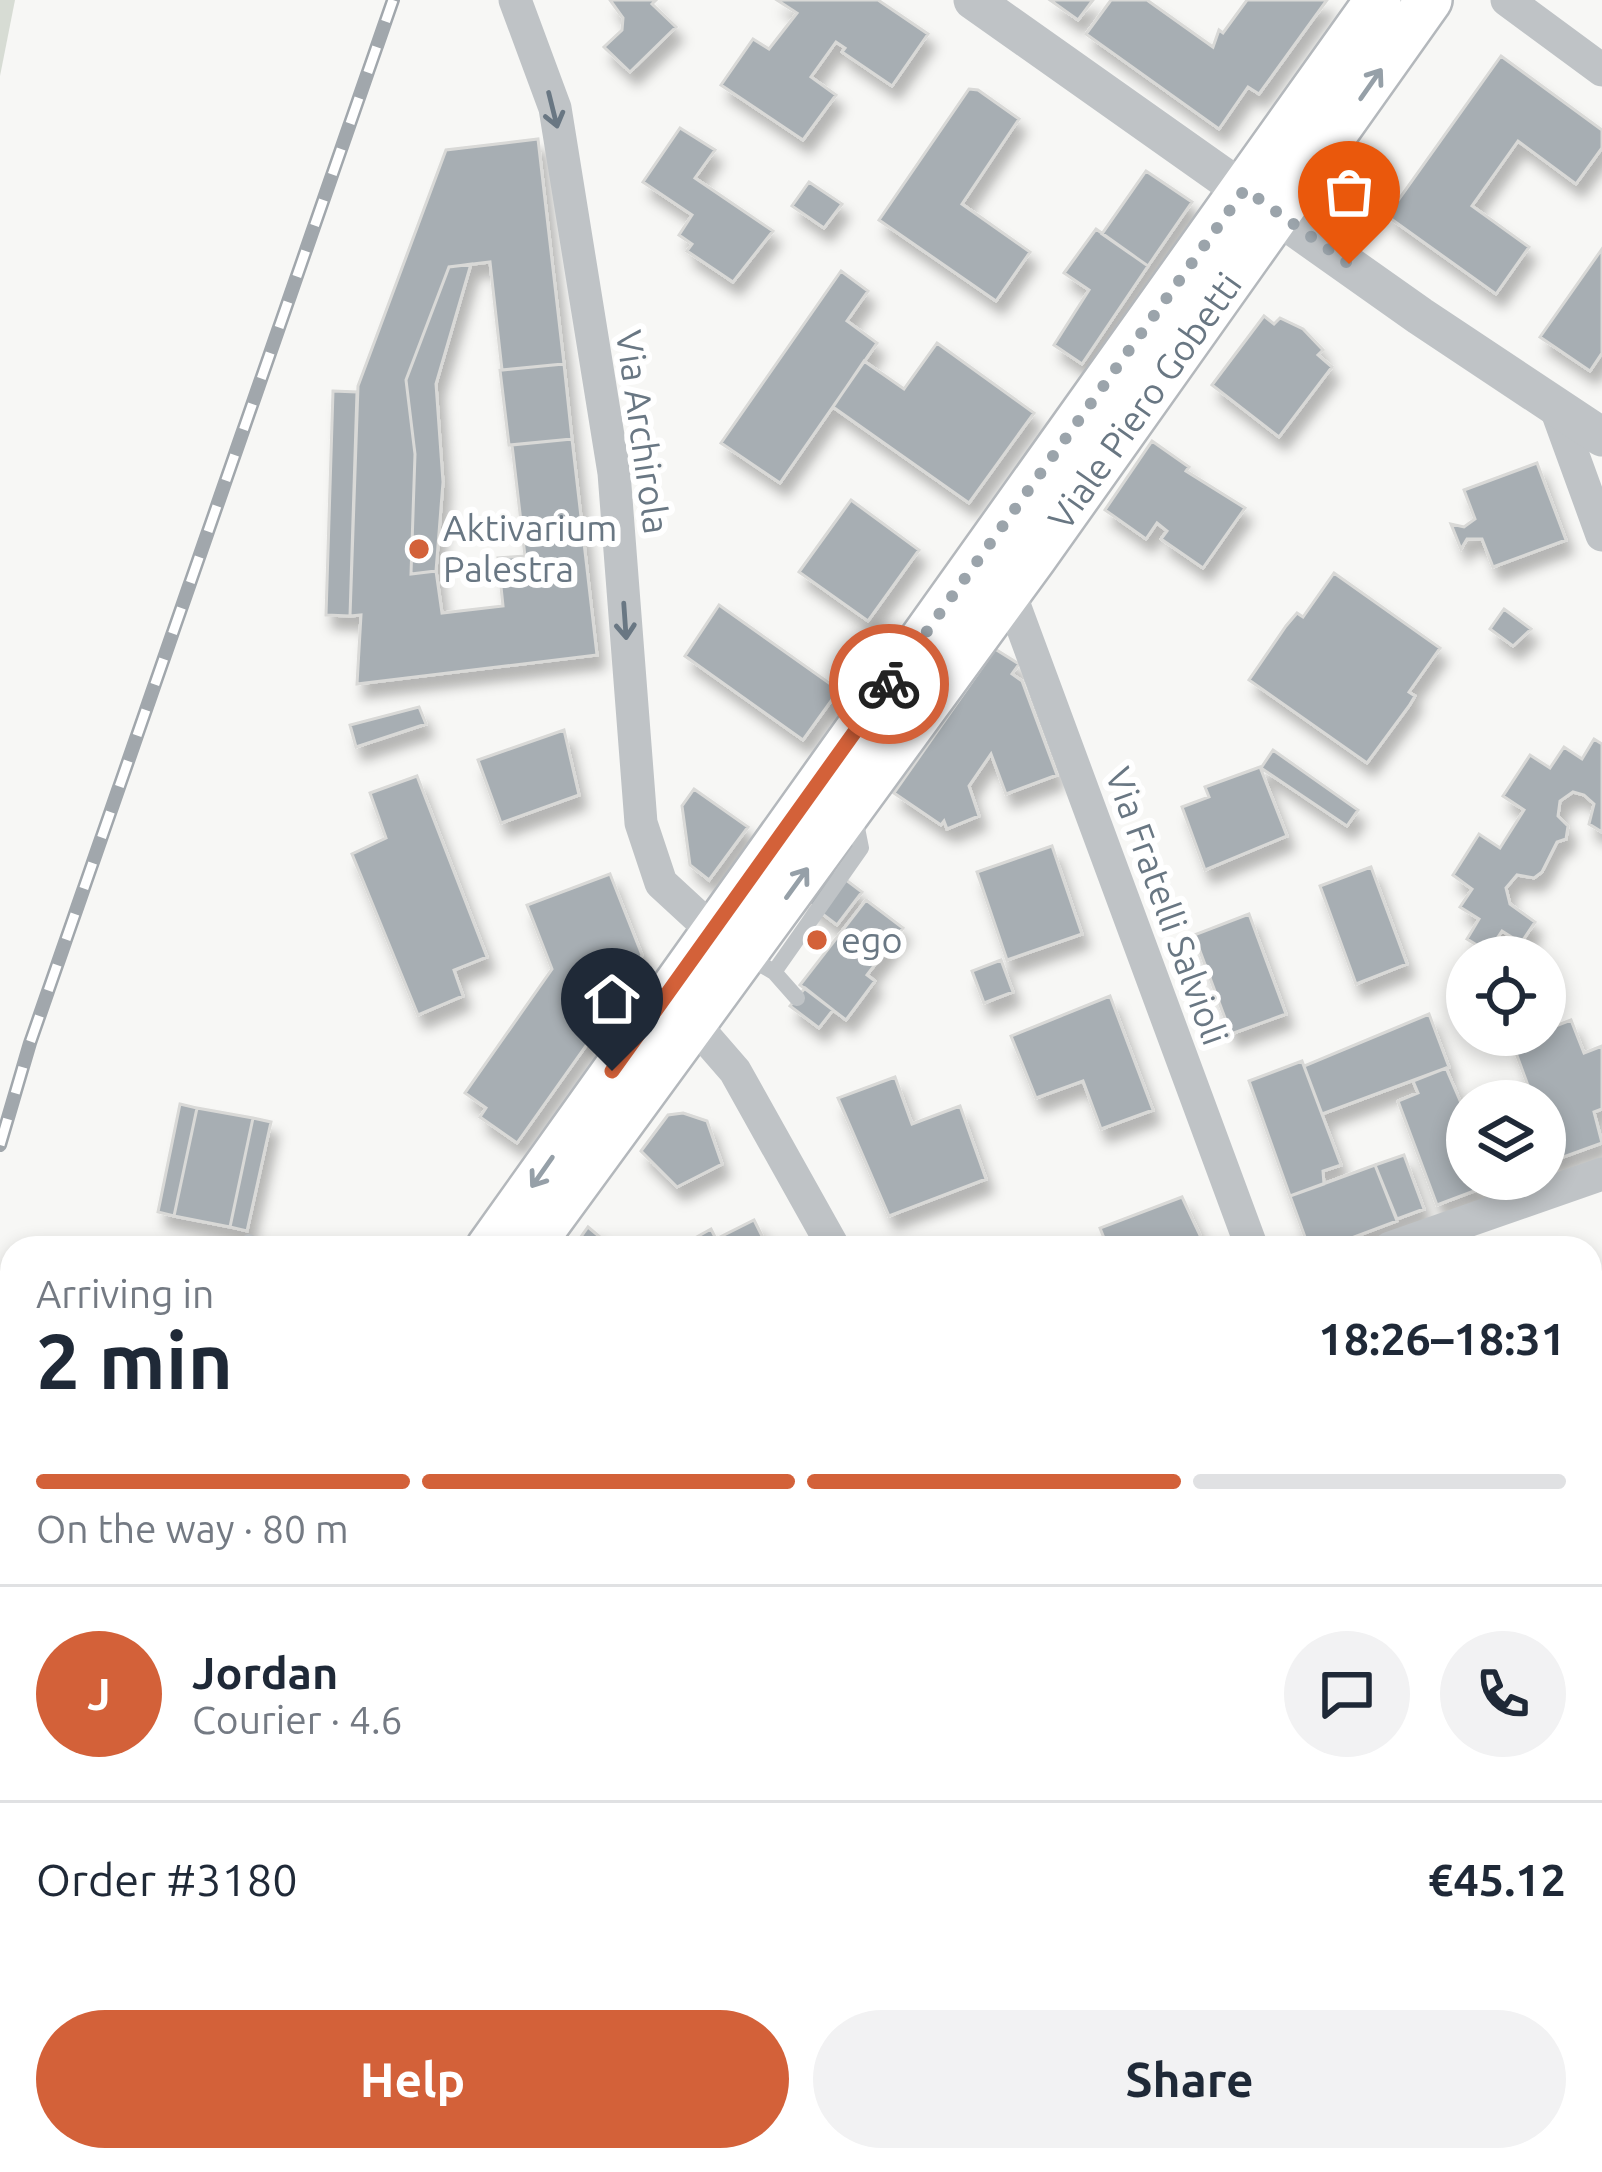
<!DOCTYPE html>
<html lang="en">
<head>
<meta charset="utf-8">
<style>
	body { margin:0; font-family:Ubuntu,sans-serif; background:#f2f2f3; color:#1f2937; height:100vh; display:flex; flex-direction:column; font-size:45px; white-space:nowrap }
	* { box-sizing:border-box; margin:0 }
	p { font-size:39px; color:#747a83 }
	.icon { flex:none; width:66px; height:66px; fill:none; stroke:currentColor; stroke-width:2; stroke-linecap:round; stroke-linejoin:round }
	.map { position:relative; flex:1; overflow:hidden }
	.drawer { position:absolute; left:0px; top:1236px; width:1602px; height:936px; display:flex; flex-direction:column; background:#fff; border-radius:36px 36px 0 0; box-shadow:0 6px 18px #0003 }
	.drawer>* { flex:none }
	.tools { position:absolute; left:1446px; top:936px; display:grid; gap:24px }
	.tools a { display:grid; place-items:center; width:120px; height:120px; border-radius:50%; background:#fff; box-shadow:0 6px 18px #0003; font-size:60px }
	.pin { position:absolute; display:grid; place-items:center; width:102px; height:102px; color:#fff; margin:-123px -51px; border-radius:50% 50% 50% 0; rotate:-45deg; box-shadow:0 0 12px #0007 }
	.pin .icon { rotate:45deg }
	.courier { position:absolute; display:grid; place-items:center; width:120px; height:120px; margin:-60px; border:9px solid #d36139; border-radius:50%; background:#fff; color:#222; box-shadow:0 3px 15px #0007 }
	.summary em { font-style:normal; font-weight:700 }
	.summary div { display:flex; flex-direction:column-reverse }
	.summary { display:flex; align-items:center; justify-content:space-between; height:204px; padding:0 36px }
	h1 { font-size:78px; font-weight:700; line-height:90px }
	.bar { display:grid; grid-template-columns:repeat(4,1fr); gap:18px 12px; align-content:center; height:144px; padding:0 36px }
	.bar i { height:15px; border-radius:9px; background:#e0e1e3 }
	.bar .selected { background:#d36139 }
	.bar p { grid-column:span 4 }
	.line { display:flex; align-items:center; gap:30px; padding:0 36px; border-top:3px solid #e0e1e3 }
	.line div { flex:1 }
	.round { display:grid; place-items:center; flex:none; width:126px; height:126px; border-radius:63px; background:#f2f2f3 }
	.cta { display:flex; gap:24px; margin-top:auto; padding:24px 36px }
	.cta a { flex:1; height:138px; border-radius:72px; background:#d36139; color:#fff; font-size:48px; font-weight:700; line-height:138px; text-align:center }
	.cta a+a { background:#f2f2f3; color:#1f2937 }
	.map>svg:first-child { display:block }
</style>
</head>
<body>
<div class="map">
<svg width="1602" height="2172" viewBox="0 0 1602 2172">
	<defs>
		<filter id="shadow"><feDropShadow dx="7" dy="13" stdDeviation="6" flood-color="#0004"/></filter>
	</defs>
	<rect width="100%" height="100%" fill="#f7f7f5"/>
	<path fill="#d7dcd4" d="M 0,0 L 15,0 L 0,76 Z"/>
	<path fill="#a7aeb3" stroke="#d9d9d7" stroke-width="3" filter="url(#shadow)" d="M 610,0 L 656,0 L 652,4 L 676,27 L 630,72 L 604,47 L 622,30 L 623,18 Z
		M 777,0 L 878,0 L 928,34 L 892,86 L 842,52 L 845,48 L 836,42 L 811,77 L 836,95 L 803,140 L 721,85 L 753,39 L 769,49 L 797,13 Z
		M 1050,0 L 1093,0 L 1078,20 Z
		M 1111,0 L 1147,0 L 1213,47 L 1219,30 L 1223,33 L 1247,0 L 1327,0 L 1259,94 L 1248,87 L 1219,129 L 1086,34 Z
		M 1501,56 L 1602,130 L 1602,148 L 1576,184 L 1518,141 L 1472,206 L 1529,247 L 1496,294 L 1387,216 Z
		M 969,89 L 978,90 L 1019,119 L 962,204 L 1030,252 L 996,301 L 879,220 Z
		M 680,128 L 715,150 L 695,178 L 773,231 L 733,282 L 687,251 L 692,244 L 679,235 L 692,215 L 643,182 Z
		M 538,139 L 564,364 L 502,370 L 490,262 L 449,267 L 406,380 L 415,454 L 411,574 L 436,571 L 442,613 L 503,606 L 498,558 L 525,556 L 512,445 L 572,439 L 597,655 L 357,684 L 361,615 L 350,616 L 358,386 L 446,150 Z
		M 1146,171 L 1192,202 L 1148,266 L 1102,234 Z
		M 809,182 L 842,204 L 824,228 L 792,206 Z
		M 1096,229 L 1148,266 L 1082,364 L 1054,345 L 1089,290 L 1064,273 Z
		M 1602,249 L 1602,353 L 1590,371 L 1540,337 Z
		M 471,264 L 436,384 L 443,482 L 436,571 L 411,574 L 415,454 L 406,380 L 449,267 Z
		M 841,271 L 868,291 L 847,321 L 877,343 L 780,483 L 721,443 Z
		M 1264,316 L 1274,324 L 1280,318 L 1303,329 L 1323,350 L 1318,355 L 1332,367 L 1279,437 L 1212,385 Z
		M 937,343 L 1034,413 L 969,503 L 833,407 L 864,361 L 904,389 Z
		M 564,364 L 572,439 L 509,445 L 500,370 Z
		M 333,391 L 357,392 L 350,616 L 326,615 Z
		M 1152,441 L 1189,467 L 1186,471 L 1245,508 L 1203,568 L 1161,539 L 1167,531 L 1157,523 L 1146,539 L 1105,510 Z
		M 1537,463 L 1566,540 L 1493,567 L 1482,539 L 1467,539 L 1461,549 L 1451,524 L 1464,527 L 1475,519 L 1464,490 Z
		M 851,500 L 919,550 L 868,621 L 799,572 Z
		M 1334,573 L 1440,648 L 1409,692 L 1415,696 L 1409,706 L 1367,763 L 1249,680 L 1286,626 L 1297,613 L 1303,617 Z
		M 719,605 L 839,690 L 803,740 L 685,656 Z
		M 1504,609 L 1531,629 L 1513,646 L 1490,629 Z
		M 995,649 L 1019,664 L 1012,674 L 1022,681 L 1057,775 L 1006,794 L 991,754 L 969,786 L 979,816 L 947,829 L 944,821 L 941,825 L 894,793 Z
		M 419,707 L 426,724 L 356,747 L 350,725 Z
		M 564,730 L 579,795 L 501,823 L 478,760 Z
		M 1594,739 L 1602,744 L 1602,832 L 1589,824 L 1594,804 L 1584,795 L 1573,792 L 1560,801 L 1558,816 L 1568,826 L 1566,839 L 1557,842 L 1542,872 L 1534,878 L 1517,875 L 1506,888 L 1510,904 L 1535,922 L 1521,943 L 1502,931 L 1488,952 L 1467,939 L 1479,919 L 1460,907 L 1472,889 L 1453,875 L 1479,834 L 1500,848 L 1524,810 L 1503,796 L 1530,755 L 1550,768 L 1564,747 L 1582,759 Z
		M 1273,750 L 1358,810 L 1347,826 L 1261,768 Z
		M 1260,767 L 1287,836 L 1205,870 L 1182,807 L 1209,797 L 1205,787 Z
		M 417,776 L 487,957 L 454,970 L 463,996 L 418,1015 L 352,854 L 386,838 L 370,793 Z
		M 694,789 L 748,827 L 709,880 L 690,865 L 682,806 Z
		M 1052,846 L 1082,934 L 1007,960 L 977,872 Z
		M 825,864 L 862,892 L 837,925 L 800,897 Z
		M 1371,867 L 1407,964 L 1356,984 L 1320,886 Z
		M 610,874 L 642,955 L 629,975 L 634,978 L 517,1143 L 480,1117 L 486,1108 L 465,1093 L 552,969 L 527,905 Z
		M 866,900 L 903,928 L 867,975 L 875,981 L 846,1020 L 800,985 Z
		M 1249,914 L 1286,1014 L 1231,1034 L 1194,935 Z
		M 1001,960 L 1013,992 L 984,1003 L 972,971 Z
		M 805,988 L 833,1010 L 819,1028 L 790,1006 Z
		M 1110,996 L 1153,1110 L 1101,1129 L 1083,1081 L 1036,1098 L 1011,1036 Z
		M 1429,1014 L 1449,1067 L 1322,1114 L 1304,1066 Z
		M 1571,1020 L 1584,1053 L 1602,1046 L 1602,1109 L 1594,1112 L 1602,1143 L 1547,1163 L 1545,1101 L 1523,1101 L 1521,1095 L 1530,1091 L 1512,1042 L 1545,1035 L 1545,1030 Z
		M 1302,1061 L 1341,1165 L 1323,1171 L 1324,1184 L 1290,1196 L 1249,1081 Z
		M 1446,1068 L 1467,1117 L 1467,1179 L 1488,1179 L 1490,1185 L 1437,1205 L 1398,1101 L 1418,1093 L 1413,1081 Z
		M 895,1077 L 912,1124 L 960,1106 L 986,1179 L 889,1216 L 838,1098 Z
		M 180,1104 L 197,1108 L 174,1216 L 158,1212 Z
		M 197,1108 L 253,1118 L 230,1227 L 174,1216 Z
		M 683,1113 L 707,1121 L 722,1164 L 677,1187 L 641,1151 L 668,1115 Z
		M 253,1118 L 271,1122 L 247,1231 L 230,1227 Z
		M 1404,1155 L 1424,1209 L 1397,1219 L 1375,1165 Z
		M 1375,1165 L 1397,1221 L 1325,1248 L 1309,1248 L 1290,1196 Z
		M 1182,1197 L 1206,1248 L 1108,1248 L 1100,1228 Z
		M 754,1220 L 768,1248 L 698,1248 L 693,1239 L 711,1229 L 716,1239 Z
		M 588,1227 L 613,1248 L 573,1248 Z
		M 1602,1411 L 1602,1459 L 1590,1451 L 1590,1416 Z
		M 12,1829 L 12,2139 L 5,2172 L 0,2172 L 0,1883 Z
		M 775,2160 L 821,2160 L 816,2172 L 769,2172 Z"/>
	<g fill="none" stroke-linecap="round" stroke-linejoin="round">
		<g stroke="#b4b8bc" stroke-width="50">
			<g id="secondary">
				<path d="M 489,1248 L 1378,0"/>
				<path id="s1" d="M 529,1248 L 1034,557 L 1429,0"/>
				<path d="M 147,2160 L 151,2172"/>
				<path d="M 291,2172 L 294,2160"/>
			</g>
		</g>
		<path stroke="#b9bcbe" stroke-width="8" stroke-dasharray="6 6" stroke-linecap="butt" d="M 504,2160 L 529,2172"/>
		<path stroke="#bfc3c6" stroke-width="16" d="M 745,955 L 774,972 L 861,848 L 854,813
			M 774,972 L 797,998
			M 247,1248 L 249,1242
			M 0,1566 L 5,1543 L 12,1545"/>
		<path stroke="#bfc3c6" stroke-width="33" d="M 515,0 L 555,108 L 614,473 L 641,823 L 661,883 L 712,930
			M 1507,0 L 1602,70
			M 1554,403 L 1602,535
			M 1009,591 L 1252,1248
			M 695,1025 L 735,1071 L 834,1248
			M 1390,1248 L 1602,1174
			M 1590,1778 L 1602,1773
			M 1423,2160 L 1431,2172
			M 1060,2172 L 1069,2160"/>
		<path stroke="#bfc3c6" stroke-width="39" d="M 973,0 L 1420,316 L 1602,437
			M 427,2160 L 435,2172"/>
		<use href="#secondary" stroke="#fff" stroke-width="45"/>
		<g stroke="#a1a7ac" stroke-width="14">
			<path id="rail" d="M 0,1145 L 30,1043 L 393,0"/>
		</g>
		<use href="#rail" stroke="#fff" stroke-width="9" stroke-dasharray="27" stroke-linecap="butt"/>
	</g>
	<defs><path id="oneway-shaft" d="M-6 0H5M1.5-3L5.5 0L1.5 3" fill="none" stroke-width="1.6" stroke-linecap="round" stroke-linejoin="round" transform="scale(3)"/></defs>
	<g stroke="#96a0a8">
		<use href="#oneway-shaft" transform="translate(1371 84) rotate(-55)"/>
		<use href="#oneway-shaft" transform="translate(797 883) rotate(-54)"/>
		<use href="#oneway-shaft" transform="translate(542 1172) rotate(125)"/>
	</g>
	<g stroke="#697783">
		<use href="#oneway-shaft" transform="translate(553 110) rotate(76)"/>
		<use href="#oneway-shaft" transform="translate(625 621) rotate(86)"/>
	</g>
	<g fill="none" stroke-linecap="round" stroke-linejoin="round">
		<path stroke="#9ba4ab" stroke-width="12" stroke-dasharray="0 21.6" d="M 889,684 L 1245,189 L 1349,264"/>
		<path stroke="#d36139" stroke-width="15" d="M 612,1071 L 889,684"/>
	</g>
	<g fill="#d36139" stroke="#fff" stroke-width="4.5">
		<circle cx="419" cy="549" r="12"/>
		<circle cx="817" cy="940" r="12"/>
	</g>
	<g text-anchor="middle" stroke-width="12" stroke-linejoin="round" paint-order="stroke">
		<g font-size="36" fill="#697783" stroke="#fff">
			<text dy="13" stroke="none"><textPath href="#s1" startOffset="1047">Viale Piero Gobetti</textPath></text>
			<text transform="translate(643 432) rotate(82)" y="13">Via Archirola</text>
			<text transform="translate(1167 906) rotate(70)" y="13">Via Fratelli Salvioli</text>
		</g>
		<g font-size="36" fill="#697783" stroke="#fff" text-anchor="start">
			<text x="443" y="541">Aktivarium<tspan x="443" dy="41">Palestra</tspan></text>
			<text x="841" y="953">ego</text>
		</g>
	</g>
</svg>
<div class="tools">
<a><svg class="icon" aria-label="locate" viewBox="0 0 24 24"><circle cx="12" cy="12" r="6"/><path d="M12 2v4M12 18v4M2 12h4M18 12h4"/></svg></a>
<a><svg class="icon" aria-label="layers" viewBox="0 0 24 24"><path d="M12 4l9 5-9 5-9-5zM3 14l9 5 9-5"/></svg></a>
</div>
<div class="pin" style="left:1349px;top:264px;background:#ea580c"><svg class="icon" aria-label="bag" viewBox="0 0 24 24"><path d="M5 8h14l-1 12H6zM9 8a3 3 0 0 1 6 0"/></svg></div>
<div class="pin" style="left:612px;top:1071px;background:#1f2937"><svg class="icon" aria-label="home" viewBox="0 0 24 24"><path d="M3 11l9-7 9 7M6 9v11h12V9"/></svg></div>
<div class="courier" style="left:889px;top:684px"><svg class="icon" aria-label="bike" viewBox="0 0 24 24"><circle cx="6" cy="16" r="4"/><circle cx="18" cy="16" r="4"/><path d="M6 16l4-8h5l3 8M10 8l3 8H6M13 5h3"/></svg></div>
<section class="drawer">
<div class="summary"><div><h1>2 min</h1><p>Arriving in</p></div><em>18:26–18:31</em></div>
<div class="bar"><i class="selected"></i><i class="selected"></i><i class="selected"></i><i></i><p>On the way · 80 m</p></div>
<div class="line" style="height:216px"><b class="round" style="background:#d36139;color:#fff">J</b><div><b>Jordan</b><p>Courier · 4.6</p></div><a class="round"><svg class="icon" aria-label="chat" viewBox="0 0 24 24"><path d="M4 5h16v11H9l-5 4z"/></svg></a><a class="round"><svg class="icon" aria-label="phone" viewBox="0 0 24 24"><path d="M5 4h4l2 5-3 2q2 4 5 5l2-3 5 2v4C11 20 4 13 5 4z"/></svg></a></div>
<div class="line" style="height:156px"><div>Order #3180</div><b>€45.12</b></div>
<div class="cta"><a>Help</a><a>Share</a></div>
</section>
</div>
</body>
</html>
